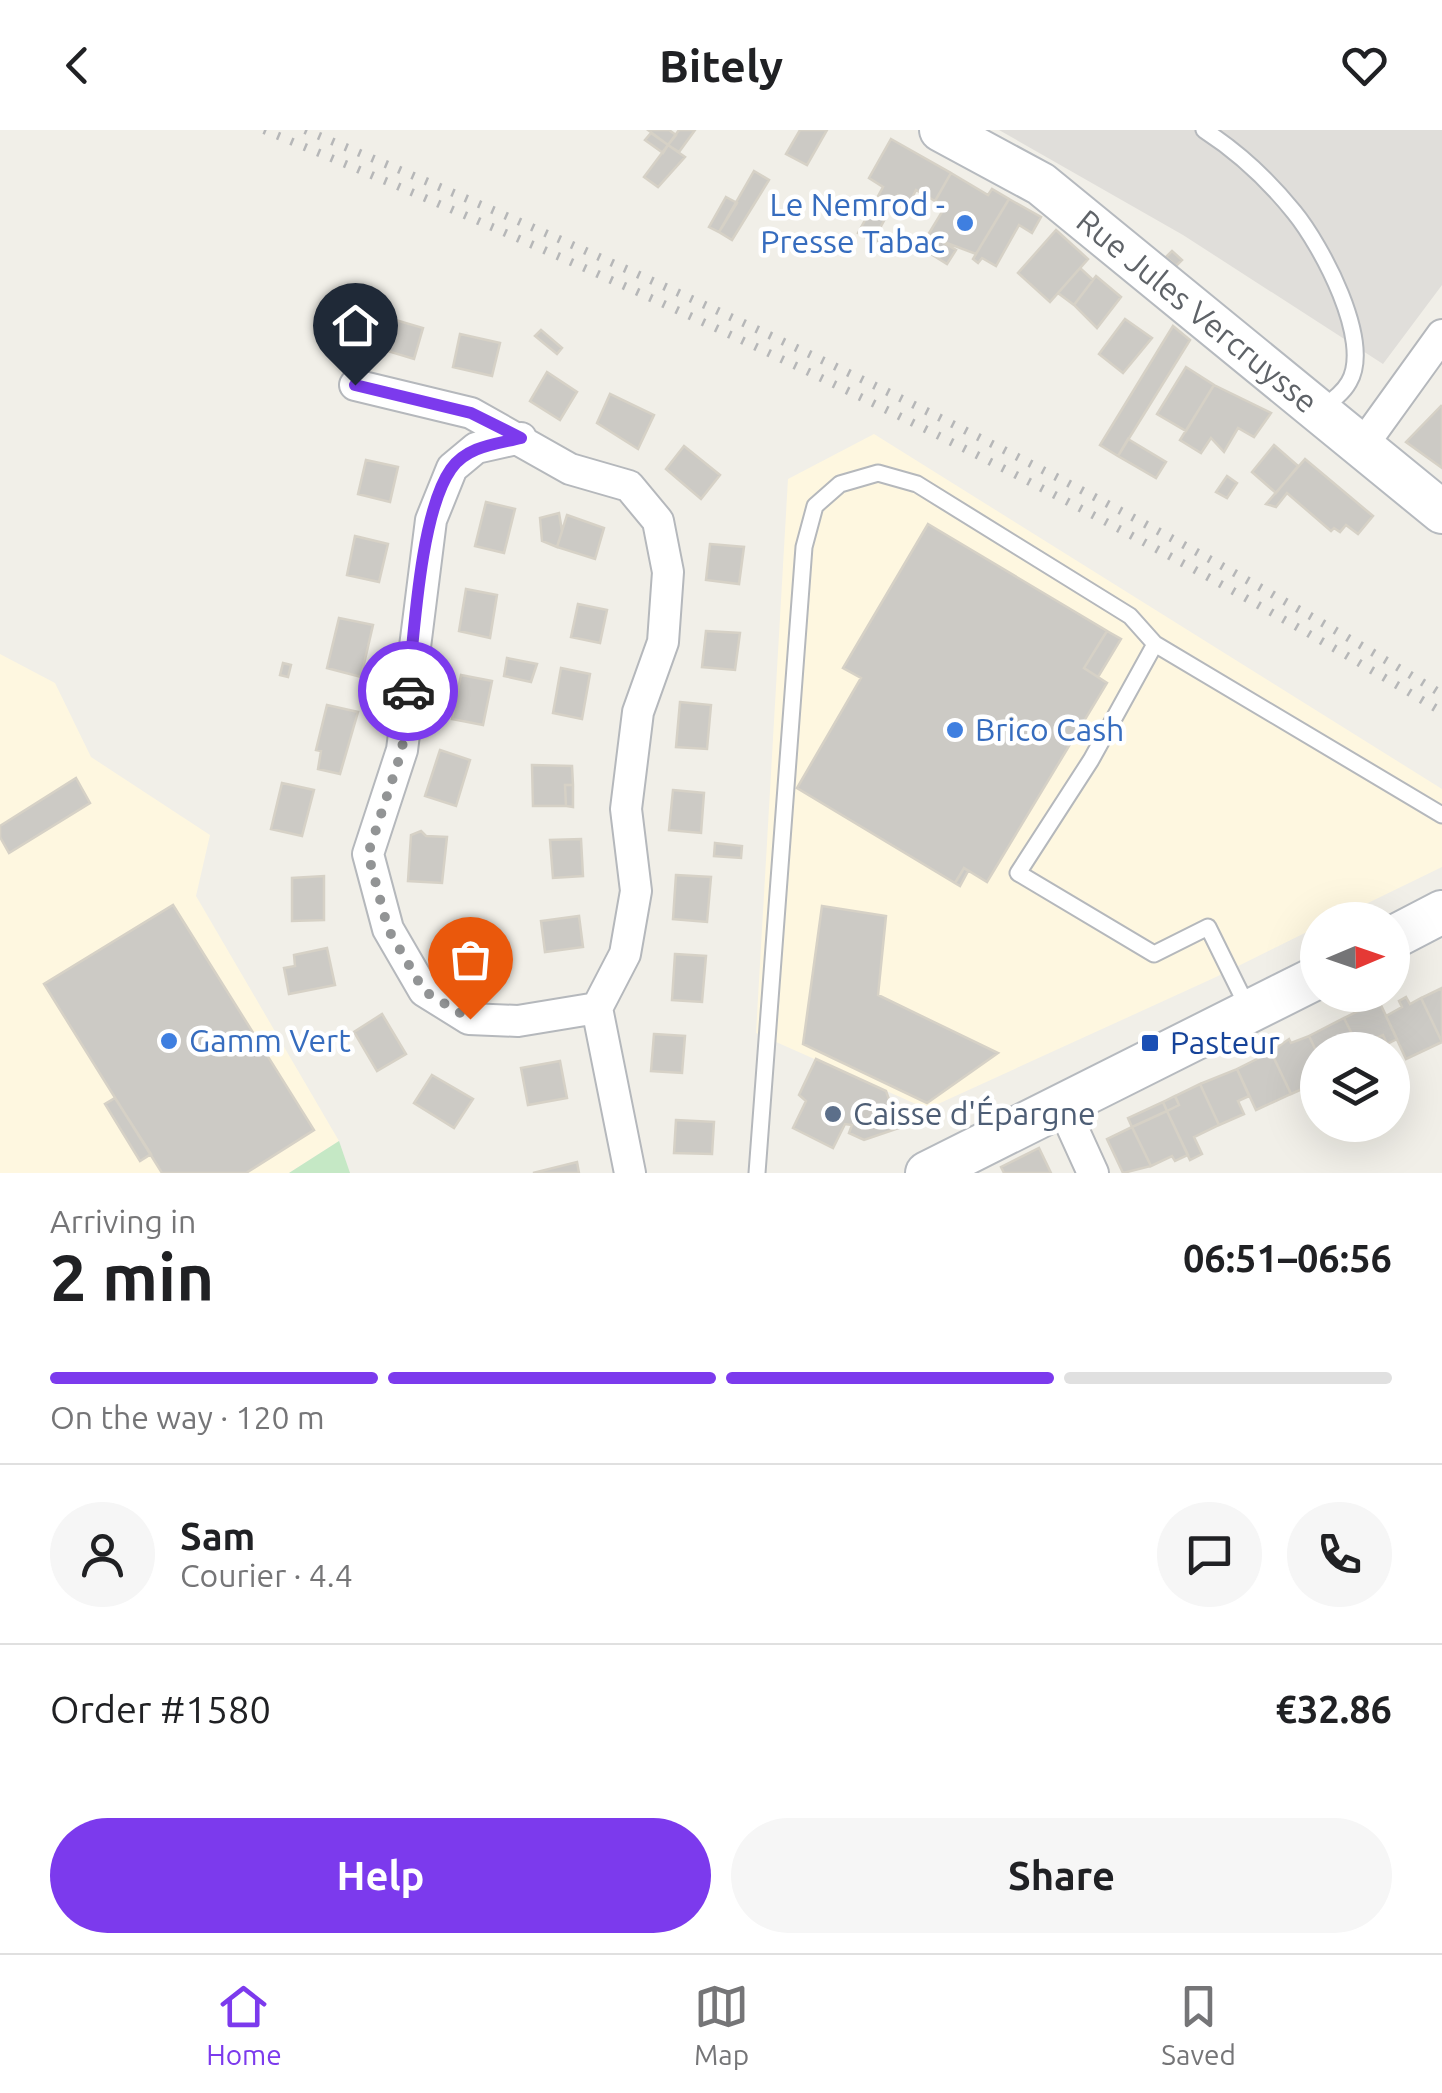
<!DOCTYPE html>
<html lang="en">
<head>
<meta charset="utf-8">
<style>
	body { margin:0; font-family:Ubuntu,sans-serif; background:#f6f6f6; color:#202124; height:100vh; display:flex; flex-direction:column; font-size:38px; white-space:nowrap }
	* { box-sizing:border-box; margin:0 }
	p { font-size:32px; color:#757577 }
	.icon { flex:none; width:55px; height:55px; fill:none; stroke:currentColor; stroke-width:2; stroke-linecap:round; stroke-linejoin:round }
	.map { position:relative; height:1043px; overflow:hidden }
	.details { display:flex; flex-direction:column; background:#fff; flex:1 }
	.details>* { flex:none }
	.needle { width:65px; rotate:88deg }
	.fabs { position:absolute; left:1300px; top:772px; display:grid; gap:20px }
	.fabs a { display:grid; place-items:center; width:110px; height:110px; border-radius:50%; background:#fff; box-shadow:0 10px 40px #0002; font-size:50px }
	.pin { position:absolute; display:grid; place-items:center; width:85px; height:85px; color:#fff; margin:-102px -42px; border-radius:50% 50% 50% 0; rotate:-45deg; box-shadow:0 0 10px #0007 }
	.pin .icon { rotate:45deg }
	.courier { position:absolute; display:grid; place-items:center; width:100px; height:100px; margin:-50px; border:8px solid #7c3aed; border-radius:50%; background:#fff; color:#222; box-shadow:0 2px 12px #0007 }
	.overview em { font-style:normal; font-weight:700 }
	.overview div { display:flex; flex-direction:column-reverse }
	.overview { display:flex; align-items:center; justify-content:space-between; height:170px; padding:0 50px }
	h1 { font-size:65px; font-weight:700; line-height:75px }
	.bar { display:grid; grid-template-columns:repeat(4,1fr); gap:15px 10px; align-content:center; height:120px; padding:0 50px }
	.bar i { height:12px; border-radius:8px; background:#e0e0e0 }
	.bar .active { background:#7c3aed }
	.bar p { grid-column:span 4 }
	.line { display:flex; align-items:center; gap:25px; padding:0 50px; border-top:2px solid #e0e0e0 }
	.line div { flex:1 }
	.round { display:grid; place-items:center; flex:none; width:105px; height:105px; border-radius:52px; background:#f6f6f6 }
	.primary-button { display:flex; gap:20px; margin-top:auto; padding:20px 50px }
	.primary-button a { flex:1; height:115px; border-radius:60px; background:#7c3aed; color:#fff; font-size:40px; font-weight:700; line-height:115px; text-align:center }
	.primary-button a+a { background:#f6f6f6; color:#202124 }
	header { display:flex; justify-content:space-between; align-items:center; height:130px; padding:0 50px; background:#fff; font-size:45px; font-weight:700 }
	.dock { display:flex; justify-content:space-around; align-items:center; height:140px; border-top:2px solid #e0e0e0; background:#fff; font-size:28px; color:#757577 }
	.dock a { display:grid; justify-items:center; gap:5px }
	.dock .active { color:#7c3aed }
	.map>svg:first-child { display:block }
</style>
</head>
<body>
<header><svg class="icon" aria-label="back" viewBox="0 0 24 24"><path d="M15 5l-7 7 7 7"/></svg>Bitely<svg class="icon" aria-label="heart" viewBox="0 0 24 24"><path d="M12 20l-8-8c-3-5 5-10 8-4 3-6 11-1 8 4z"/></svg></header>
<div class="map">
<svg width="1442" height="1043" viewBox="0 0 1442 1043">
	<rect width="100%" height="100%" fill="#f1efe8"/>
	<path fill="#fef7e0" d="M 874,304 L 1442,659 L 1442,737 L 1333,790 L 1318,790 L 1317,797 L 1216,847 L 927,979 L 756,903 L 788,349 Z
		M 0,524 L 55,553 L 91,627 L 210,705 L 196,766 L 339,1011 L 289,1043 L 0,1043 Z"/>
	<path fill="#e0deda" d="M 999,0 L 1442,0 L 1442,155 L 1383,234 L 1183,105 Z"/>
	<path fill="#c5e8c5" d="M 339,1011 L 350,1043 L 289,1043 Z"/>
	<path fill="#cccac5" stroke="#d6d1c6" stroke-width="2.5" d="M 648,0 L 669,0 L 676,5 L 668,15 Z
		M 679,0 L 695,0 L 679,22 L 668,15 Z
		M 800,0 L 827,0 L 807,35 L 786,24 Z
		M 651,3 L 668,15 L 663,23 L 645,10 Z
		M 891,9 L 951,43 L 935,71 L 916,60 L 910,72 L 898,65 L 879,100 L 886,105 L 880,116 L 858,103 L 883,57 L 869,48 Z
		M 668,15 L 685,27 L 658,57 L 644,47 Z
		M 754,41 L 769,50 L 732,110 L 719,102 Z
		M 951,43 L 988,65 L 992,59 L 1009,69 L 976,124 L 939,110 L 931,124 L 920,118 L 945,77 L 935,71 Z
		M 726,67 L 737,73 L 719,102 L 709,97 Z
		M 1009,69 L 1041,87 L 1032,103 L 1019,95 L 996,136 L 982,128 L 978,133 L 973,129 Z
		M 1056,100 L 1088,129 L 1050,172 L 1018,143 Z
		M 939,110 L 956,120 L 947,134 L 931,124 Z
		M 1172,121 L 1182,130 L 1176,136 L 1166,127 Z
		M 1080,138 L 1093,150 L 1074,175 L 1058,163 Z
		M 1096,146 L 1121,167 L 1097,198 L 1074,175 Z
		M 382,186 L 423,198 L 414,229 L 374,217 Z
		M 1125,189 L 1152,208 L 1123,243 L 1099,224 Z
		M 1173,196 L 1190,210 L 1118,326 L 1100,315 Z
		M 541,200 L 562,218 L 557,224 L 535,206 Z
		M 460,204 L 500,213 L 492,246 L 453,237 Z
		M 1186,237 L 1214,255 L 1186,301 L 1157,284 Z
		M 547,242 L 577,262 L 560,290 L 530,271 Z
		M 1214,255 L 1271,283 L 1254,307 L 1238,298 L 1224,322 L 1211,308 L 1201,323 L 1180,310 Z
		M 610,264 L 654,285 L 638,319 L 597,293 Z
		M 1441,276 L 1442,277 L 1442,338 L 1406,312 Z
		M 1128,309 L 1166,332 L 1156,348 L 1118,326 Z
		M 1274,315 L 1298,336 L 1276,363 L 1252,342 Z
		M 684,316 L 720,345 L 701,369 L 666,339 Z
		M 1305,329 L 1373,386 L 1358,404 L 1346,395 L 1340,402 L 1334,398 L 1331,401 L 1287,363 L 1276,377 L 1266,374 Z
		M 366,330 L 398,337 L 390,372 L 358,364 Z
		M 1227,346 L 1237,353 L 1227,368 L 1216,362 Z
		M 486,372 L 515,379 L 504,423 L 475,416 Z
		M 559,383 L 562,401 L 557,417 L 542,411 L 540,388 Z
		M 567,385 L 604,398 L 595,429 L 557,417 Z
		M 928,394 L 1107,501 L 1084,538 L 1107,553 L 987,752 L 964,738 L 955,753 L 797,658 L 861,548 L 843,538 Z
		M 355,406 L 388,414 L 379,452 L 347,445 Z
		M 710,414 L 744,417 L 739,454 L 706,450 Z
		M 466,459 L 497,465 L 490,508 L 459,501 Z
		M 578,474 L 607,480 L 600,513 L 571,507 Z
		M 339,488 L 373,495 L 361,547 L 327,538 Z
		M 706,501 L 740,503 L 735,540 L 702,537 Z
		M 1107,501 L 1121,509 L 1098,547 L 1084,538 Z
		M 507,528 L 537,534 L 531,552 L 504,546 Z
		M 283,533 L 291,535 L 288,547 L 280,545 Z
		M 561,538 L 590,544 L 582,589 L 553,583 Z
		M 461,545 L 492,551 L 483,595 L 452,589 Z
		M 680,572 L 711,575 L 707,619 L 676,617 Z
		M 327,575 L 358,582 L 340,644 L 318,639 L 321,621 L 316,620 Z
		M 440,620 L 470,630 L 456,676 L 425,666 Z
		M 532,635 L 572,636 L 573,655 L 565,655 L 566,676 L 533,676 Z
		M 76,648 L 90,673 L 9,723 L 0,707 L 0,696 Z
		M 282,653 L 314,660 L 302,706 L 271,699 Z
		M 565,655 L 573,655 L 573,677 L 566,676 Z
		M 673,660 L 704,663 L 701,703 L 669,700 Z
		M 421,701 L 426,706 L 447,707 L 442,753 L 408,751 L 411,705 Z
		M 581,709 L 583,746 L 553,748 L 550,710 Z
		M 715,713 L 742,716 L 741,728 L 714,726 Z
		M 964,738 L 968,741 L 960,756 L 955,753 Z
		M 676,745 L 711,747 L 707,792 L 673,789 Z
		M 324,746 L 324,790 L 292,791 L 292,748 Z
		M 173,775 L 314,1000 L 246,1043 L 162,1043 L 44,854 Z
		M 822,776 L 886,786 L 878,865 L 998,923 L 927,973 L 803,914 Z
		M 579,786 L 583,817 L 545,822 L 541,791 Z
		M 462,796 L 492,820 L 473,845 L 443,822 Z
		M 327,818 L 335,855 L 289,864 L 284,838 L 295,836 L 294,825 Z
		M 675,824 L 706,826 L 702,872 L 672,870 Z
		M 1442,858 L 1442,912 L 1421,868 Z
		M 1406,867 L 1410,874 L 1421,868 L 1442,912 L 1406,929 L 1386,886 L 1402,877 L 1399,871 Z
		M 1379,871 L 1397,909 L 1387,914 L 1383,905 L 1358,916 L 1344,888 Z
		M 382,884 L 406,924 L 377,941 L 354,902 Z
		M 1344,888 L 1358,916 L 1318,920 L 1318,925 L 1309,906 Z
		M 654,904 L 685,906 L 682,943 L 651,941 Z
		M 1383,905 L 1387,914 L 1360,920 L 1358,916 Z
		M 1309,906 L 1318,925 L 1318,952 L 1291,964 L 1271,922 L 1289,909 L 1291,913 Z
		M 1271,922 L 1291,964 L 1256,980 L 1237,939 Z
		M 816,929 L 886,961 L 899,998 L 864,1010 L 849,1003 L 852,995 L 845,994 L 833,1018 L 793,998 L 806,971 L 799,965 Z
		M 560,931 L 567,968 L 528,975 L 521,938 Z
		M 1237,939 L 1249,966 L 1238,971 L 1244,984 L 1219,995 L 1200,954 Z
		M 432,945 L 473,969 L 454,998 L 414,973 Z
		M 1200,954 L 1219,995 L 1194,1007 L 1202,1024 L 1190,1030 L 1167,981 L 1179,975 L 1175,966 Z
		M 1175,966 L 1179,975 L 1167,981 L 1163,972 Z
		M 115,968 L 151,1024 L 140,1031 L 105,974 Z
		M 1163,972 L 1167,981 L 1132,997 L 1128,988 Z
		M 1167,981 L 1188,1025 L 1175,1031 L 1172,1026 L 1151,1036 L 1132,997 Z
		M 676,990 L 714,992 L 712,1024 L 674,1023 Z
		M 1132,997 L 1151,1036 L 1123,1043 L 1107,1009 Z
		M 1039,1018 L 1051,1043 L 1004,1043 L 1001,1037 Z
		M 577,1032 L 579,1043 L 533,1043 Z"/>
	<g fill="none" stroke-linecap="round" stroke-linejoin="round">
		<g stroke="#b5b8bc" stroke-width="19">
			<path id="lane" d="M 1204,0 C 1238,22 1269,51 1294,82 C 1321,115 1373,211 1349,252 C 1343,263 1332,271 1322,278
				M 1248,878 L 1208,797 L 1154,824 L 1018,743 L 1091,630 L 1155,514 L 1442,685
				M 757,1043 L 804,417 L 815,376 L 840,354 L 878,343 L 917,354 L 1130,486 L 1155,514"/>
		</g>
		<g stroke="#b5b8bc" stroke-width="34">
			<path id="street" d="M 355,255 L 471,283 L 570,339 L 629,356 L 658,391 L 668,442 L 663,512 L 638,582 L 626,679 L 636,761 L 625,824 L 597,878 L 630,1043
				M 521,308 L 476,318 L 452,338 L 431,390 L 402,620 L 368,724 L 388,799 L 424,861 L 469,889 L 518,891 L 597,878
				M 1362,316 L 1442,205
				M 1063,977 L 1093,1043"/>
		</g>
		<g stroke="#b6babf" stroke-width="46">
			<g id="secondary">
				<path id="s1" d="M 941,0 L 1041,54 L 1442,382"/>
				<path d="M 1392,808 L 1442,782"/>
				<path d="M 927,1043 L 1318,847"/>
			</g>
		</g>
		<use href="#lane" stroke="#fff" stroke-width="15"/>
		<use href="#street" stroke="#fff" stroke-width="30"/>
		<use href="#secondary" stroke="#fff" stroke-width="42"/>
		<path stroke="#b6b7b8" stroke-width="8" stroke-dasharray="2.5 12" stroke-linecap="butt" d="M 264,0 C 670,168 1066,355 1442,582
			M 305,0 C 696,163 1080,343 1442,564"/>
	</g>
	<g fill="none" stroke-linecap="round" stroke-linejoin="round">
		<path stroke="#929495" stroke-width="10" stroke-dasharray="0 18" d="M 408,561 L 402,620 L 368,724 L 388,799 L 424,861 L 470,889"/>
		<path stroke="#7c3aed" stroke-width="12" d="M 355,255 L 471,283 L 521,308 C 497,314 467,316 451,339 C 420,383 414,505 408,561"/>
	</g>
	<g fill="#3f7fe0" stroke="#fff" stroke-width="4">
		<circle cx="965" cy="93" r="10"/>
		<circle cx="955" cy="600" r="10"/>
		<circle cx="169" cy="911" r="10"/>
	</g>
	<rect fill="#1a4fb4" stroke="#fff" stroke-width="4" x="1140" y="903" width="20" height="20" rx="5"/>
	<circle fill="#5c6f8a" stroke="#fff" stroke-width="4" cx="833" cy="984" r="10"/>
	<g text-anchor="middle" stroke-width="9" stroke-linejoin="round" paint-order="stroke">
		<g font-size="32" fill="#366cbe" stroke="#fff" text-anchor="start">
			<text x="945" y="86" text-anchor="end">Le Nemrod -<tspan x="945" dy="37">Presse Tabac</tspan></text>
			<text x="975" y="611">Brico Cash</text>
			<text x="189" y="922">Gamm Vert</text>
		</g>
		<g font-size="32" fill="#5f6368" stroke="#fff">
			<text dy="11" stroke="none"><textPath href="#s1" startOffset="315">Rue Jules Vercruysse</textPath></text>
		</g>
		<g font-size="32" fill="#164399" stroke="#fff" text-anchor="start">
			<text x="1170" y="924">Pasteur</text>
		</g>
		<g font-size="32" fill="#4e5e75" stroke="#fff" text-anchor="start">
			<text x="853" y="995">Caisse d'Épargne</text>
		</g>
	</g>
</svg>
<div class="fabs">
<a><svg class="needle" viewBox="-14 -14 28 28"><path d="M0-13l5 13h-10z" fill="#e53935"/><path d="M0 13l5-13h-10z" fill="#757577"/></svg></a>
<a><svg class="icon" aria-label="layers" viewBox="0 0 24 24"><path d="M12 4l9 5-9 5-9-5zM3 14l9 5 9-5"/></svg></a>
</div>
<div class="pin" style="left:470px;top:889px;background:#ea580c"><svg class="icon" aria-label="bag" viewBox="0 0 24 24"><path d="M5 8h14l-1 12H6zM9 8a3 3 0 0 1 6 0"/></svg></div>
<div class="pin" style="left:355px;top:255px;background:#1f2937"><svg class="icon" aria-label="home" viewBox="0 0 24 24"><path d="M3 11l9-7 9 7M6 9v11h12V9"/></svg></div>
<div class="courier" style="left:408px;top:561px"><svg class="icon" aria-label="car" viewBox="0 0 24 24"><path d="M5 17H2v-5l4-1 3-4h7l3 4 3 1v5h-3M9 17h6M6 11h13"/><circle cx="7" cy="17" r="2"/><circle cx="17" cy="17" r="2"/></svg></div>
</div>
<section class="details">
<div class="overview"><div><h1>2 min</h1><p>Arriving in</p></div><em>06:51–06:56</em></div>
<div class="bar"><i class="active"></i><i class="active"></i><i class="active"></i><i></i><p>On the way · 120 m</p></div>
<div class="line" style="height:180px"><a class="round"><svg class="icon" aria-label="person" viewBox="0 0 24 24"><circle cx="12" cy="8" r="4"/><path d="M4 21q1-7 8-7t8 7"/></svg></a><div><b>Sam</b><p>Courier · 4.4</p></div><a class="round"><svg class="icon" aria-label="chat" viewBox="0 0 24 24"><path d="M4 5h16v11H9l-5 4z"/></svg></a><a class="round"><svg class="icon" aria-label="phone" viewBox="0 0 24 24"><path d="M5 4h4l2 5-3 2q2 4 5 5l2-3 5 2v4C11 20 4 13 5 4z"/></svg></a></div>
<div class="line" style="height:130px"><div>Order #1580</div><b>€32.86</b></div>
<div class="primary-button"><a>Help</a><a>Share</a></div>
</section>
<nav class="dock">
<a class="active"><svg class="icon" aria-label="home" viewBox="0 0 24 24"><path d="M3 11l9-7 9 7M6 9v11h12V9"/></svg>Home</a>
<a><svg class="icon" aria-label="map" viewBox="0 0 24 24"><path d="M3 6l6-2 6 2 6-2v14l-6 2-6-2-6 2zM9 4v14M15 6v14"/></svg>Map</a>
<a><svg class="icon" aria-label="saved" viewBox="0 0 24 24"><path d="M7 4h10v16l-5-4-5 4z"/></svg>Saved</a>
</nav>
</body>
</html>
